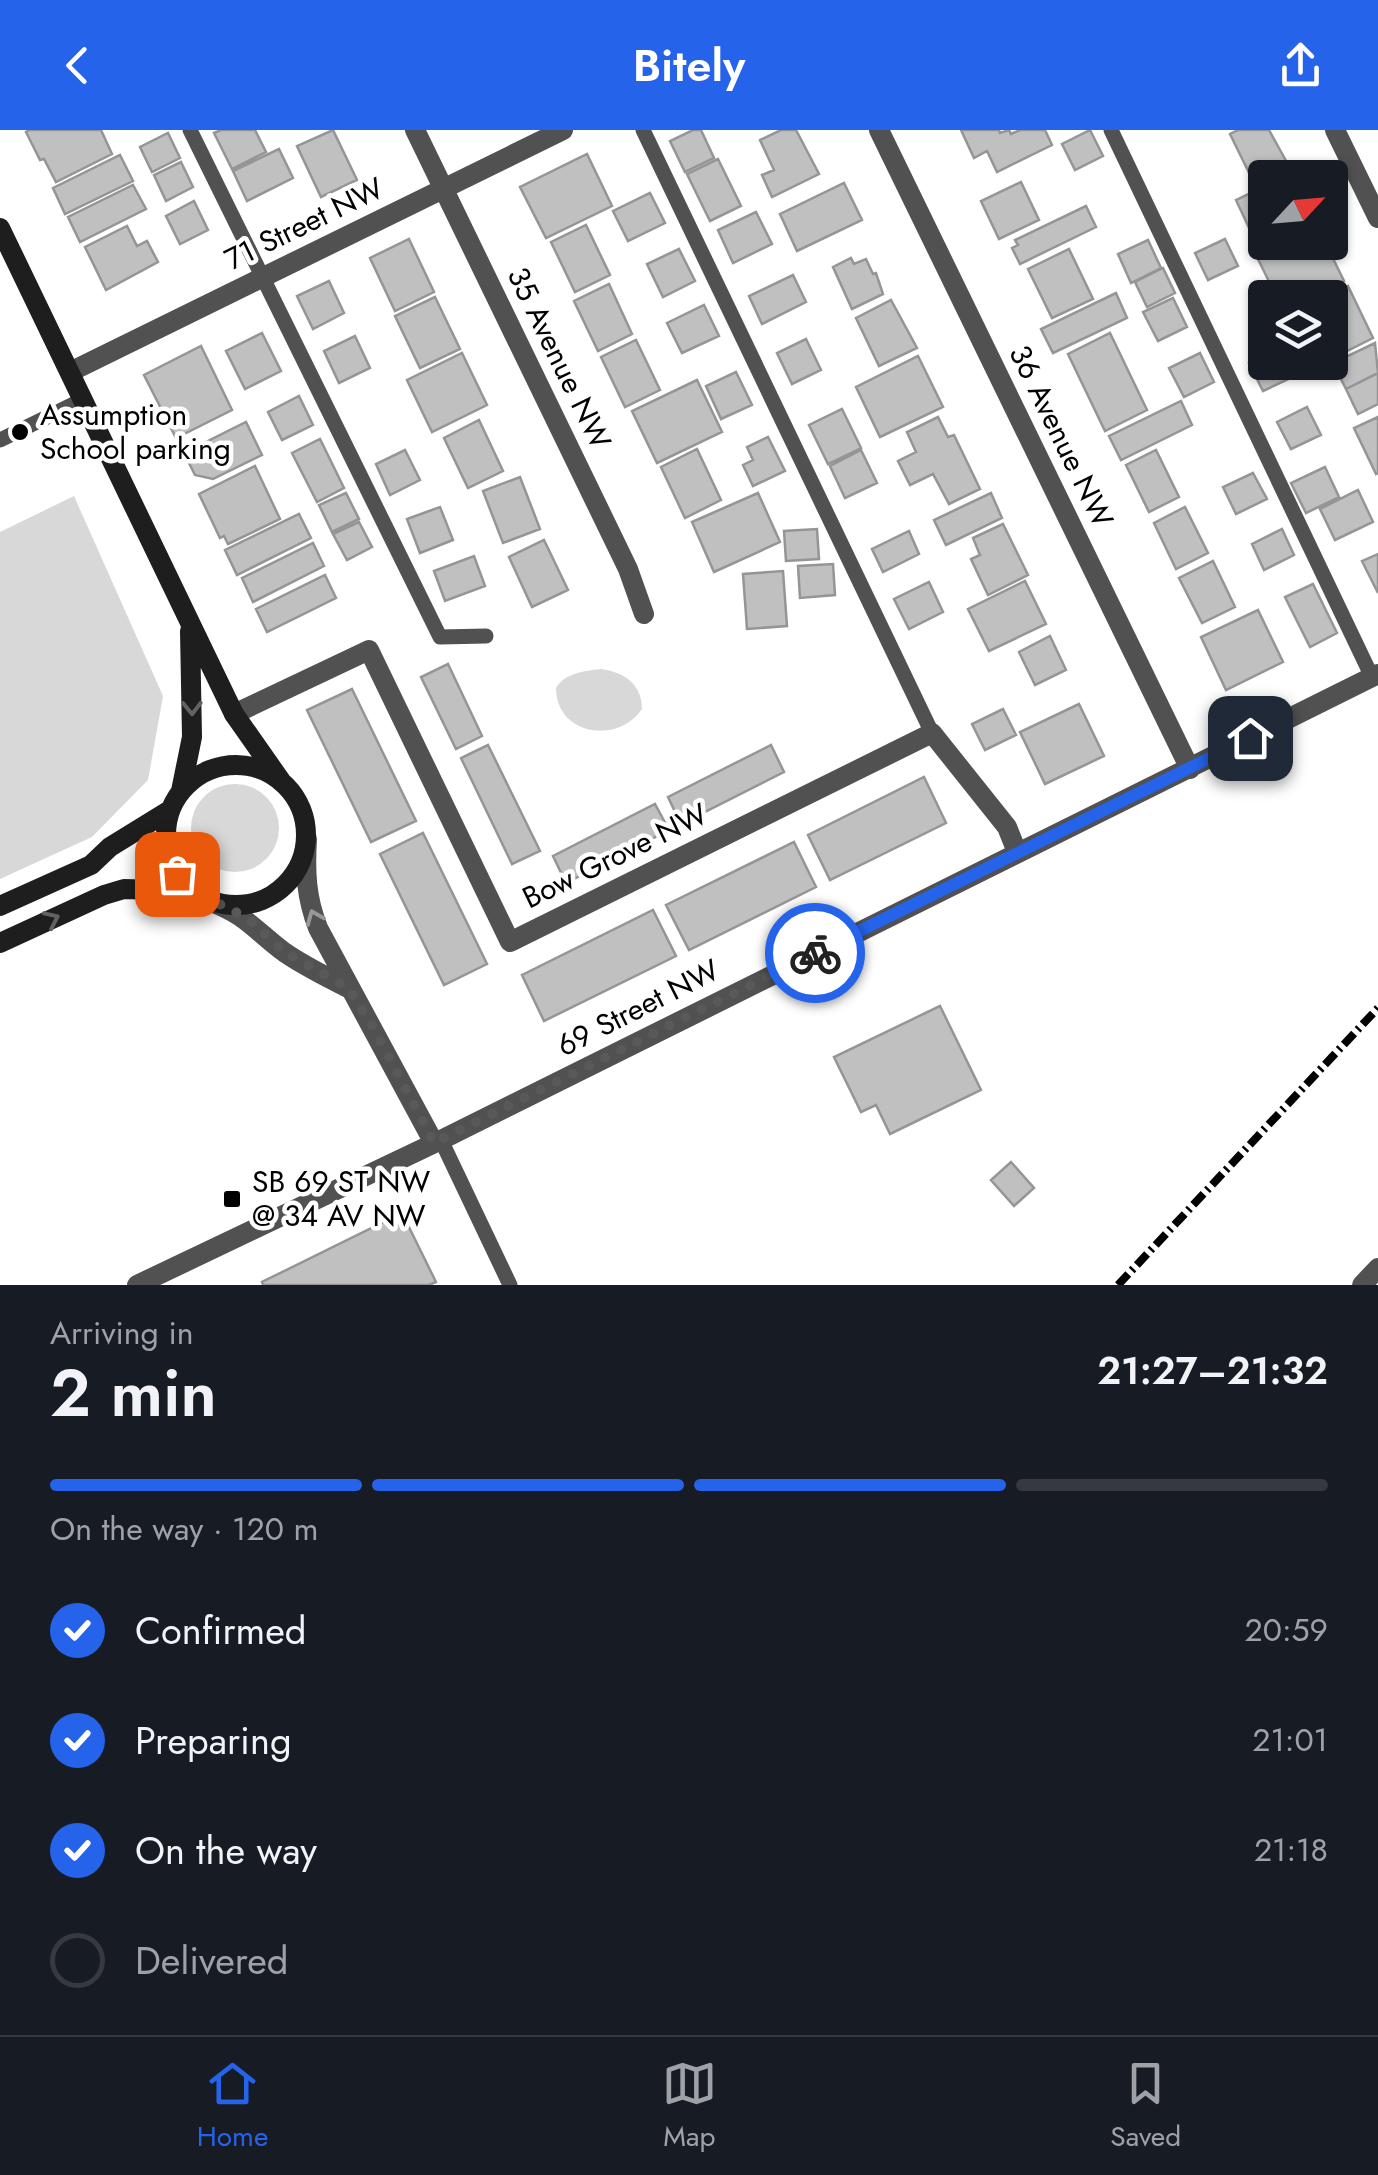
<!DOCTYPE html>
<html lang="en">
<head>
<meta charset="utf-8">
<style>
	body { margin:0; font-family:Jost,sans-serif; background:#20242c; color:#f1f3f6; height:100vh; display:flex; flex-direction:column; font-size:38px; white-space:nowrap }
	* { box-sizing:border-box; margin:0 }
	p { font-size:32px; color:#9ea1a6 }
	.icon { flex:none; width:55px; height:55px; fill:none; stroke:currentColor; stroke-width:2; stroke-linecap:round; stroke-linejoin:round }
	.map { position:relative; height:1155px; overflow:hidden }
	.sheet { display:flex; flex-direction:column; background:#171b24; flex:1 }
	.sheet>* { flex:none }
	.needle { width:65px; rotate:64deg }
	.buttons { position:absolute; left:1248px; top:30px; display:grid; gap:20px }
	.buttons a { display:grid; place-items:center; width:100px; height:100px; border-radius:10px; background:#171b24; box-shadow:0 2px 8px #0004; font-size:50px }
	.pin { position:absolute; display:grid; place-items:center; width:85px; height:85px; color:#fff; margin:-42px; border-radius:20px; box-shadow:0 5px 15px #0006 }
	.courier { position:absolute; display:grid; place-items:center; width:100px; height:100px; margin:-50px; border:8px solid #2563eb; border-radius:50%; background:#fff; color:#222; box-shadow:0 2px 12px #0007 }
	.headline em { font-style:normal; font-weight:600 }
	.headline div { display:flex; flex-direction:column-reverse }
	.headline { display:flex; align-items:center; justify-content:space-between; height:170px; padding:0 50px }
	h1 { font-size:65px; font-weight:600; line-height:75px }
	.bar { display:grid; grid-template-columns:repeat(4,1fr); gap:15px 10px; align-content:center; height:120px; padding:0 50px }
	.bar i { height:12px; border-radius:8px; background:#363941 }
	.bar .on { background:#2563eb }
	.bar p { grid-column:span 4 }
	ol { padding:0 50px; list-style:none }
	li { display:flex; align-items:center; gap:30px; height:110px }
	li p { margin-inline-start:auto }
	li .icon { padding:10px; border-radius:50%; background:#2563eb; color:#fff; stroke-width:4 }
	li:last-child { color:#9ea1a6 }
	li i { width:55px; height:55px; border:5px solid #363941; border-radius:50% }
	header { display:flex; justify-content:space-between; align-items:center; height:130px; padding:0 50px; background:#2563eb; color:#fff; font-size:45px; font-weight:600 }
	.tab-bar { display:flex; justify-content:space-around; align-items:center; height:140px; border-top:2px solid #363941; background:#171b24; font-size:28px; color:#9ea1a6 }
	.tab-bar a { display:grid; justify-items:center; gap:5px }
	.tab-bar .on { color:#2563eb }
	.map>svg:first-child { display:block }
</style>
</head>
<body>
<header><svg class="icon" aria-label="back" viewBox="0 0 24 24"><path d="M15 5l-7 7 7 7"/></svg>Bitely<svg class="icon" aria-label="share" viewBox="0 0 24 24"><path d="M12 15V3M7 8l5-5 5 5M5 13v7h14v-7"/></svg></header>
<div class="map">
<svg width="1378" height="1155" viewBox="0 0 1378 1155">
	<rect width="100%" height="100%" fill="#fff"/>
	<path fill="#d8d8d8" d="M 74,366 L 163,566 L 148,650 L 92,707 L 0,749 L 0,402 Z
		M 601,539 C 624,542 642,554 642,579 C 618,615 556,605 556,558 C 565,543 584,541 601,539 Z
		M191 698a44 44 0 1 1 88 0a44 44 0 1 1-88 0Z"/>
	<path fill="#c0c0c0" stroke="#959595" stroke-width="2.5" d="M 29,0 L 101,0 L 112,24 L 56,52 L 44,29 L 40,30 L 26,2 Z
		M 221,0 L 255,0 L 266,22 L 232,39 L 214,3 Z
		M 333,0 L 357,50 L 321,67 L 297,16 Z
		M 693,0 L 701,0 L 714,28 L 685,42 L 670,11 Z
		M 781,0 L 796,0 L 819,44 L 772,67 L 762,45 L 774,40 L 760,10 Z
		M 961,0 L 999,0 L 1000,3 L 1009,0 L 1011,4 L 1020,0 L 1045,0 L 1052,15 L 997,42 L 987,21 L 974,28 Z
		M 1090,0 L 1103,26 L 1075,40 L 1062,14 Z
		M 1238,0 L 1269,0 L 1290,38 L 1265,48 L 1255,55 L 1230,4 Z
		M 168,3 L 180,28 L 152,42 L 140,17 Z
		M 279,19 L 293,48 L 247,71 L 233,41 Z
		M 587,24 L 612,76 L 546,108 L 520,57 Z
		M 120,25 L 133,51 L 65,84 L 53,58 Z
		M 718,29 L 741,76 L 710,91 L 687,44 Z
		M 181,32 L 193,57 L 166,71 L 154,45 Z
		M 1021,52 L 1039,90 L 999,109 L 981,71 Z
		M 844,53 L 862,90 L 797,121 L 780,84 Z
		M 133,55 L 146,79 L 80,112 L 68,87 Z
		M 1265,56 L 1265,112 L 1278,112 L 1260,121 L 1236,70 Z
		M 650,63 L 665,93 L 628,111 L 613,81 Z
		M 194,71 L 208,100 L 180,114 L 166,86 Z
		M 1086,76 L 1096,97 L 1020,134 L 1012,118 L 1018,115 L 1015,110 Z
		M 756,82 L 772,114 L 733,133 L 718,100 Z
		M 586,95 L 610,145 L 575,162 L 551,112 Z
		M 127,96 L 137,116 L 147,111 L 158,132 L 106,160 L 85,117 Z
		M 409,109 L 434,162 L 395,181 L 370,128 Z
		M 1225,109 L 1238,136 L 1208,150 L 1195,123 Z
		M 1148,110 L 1161,138 L 1131,153 L 1118,124 Z
		M 1293,112 L 1325,112 L 1344,151 L 1310,168 L 1277,168 L 1258,129 Z
		M 679,119 L 695,151 L 663,167 L 647,134 Z
		M 1069,119 L 1093,169 L 1052,188 L 1028,139 Z
		M 851,128 L 854,134 L 866,129 L 873,144 L 876,143 L 883,164 L 852,179 L 833,137 Z
		M 1163,138 L 1175,163 L 1147,177 L 1135,152 Z
		M 793,145 L 806,172 L 762,194 L 749,166 Z
		M 329,151 L 344,183 L 313,199 L 297,166 Z
		M 609,154 L 632,204 L 598,221 L 574,171 Z
		M 1348,156 L 1373,208 L 1337,226 L 1330,211 L 1330,168 L 1325,168 Z
		M 1116,163 L 1127,188 L 1053,223 L 1041,199 Z
		M 435,167 L 460,219 L 420,238 L 395,186 Z
		M 1173,168 L 1187,197 L 1158,211 L 1143,182 Z
		M 891,170 L 917,218 L 879,236 L 856,188 Z
		M 704,175 L 719,206 L 682,223 L 667,193 Z
		M 262,203 L 281,241 L 245,259 L 226,221 Z
		M 1110,203 L 1147,280 L 1105,301 L 1068,224 Z
		M 355,206 L 370,238 L 339,253 L 324,221 Z
		M 806,209 L 821,240 L 792,254 L 777,223 Z
		M 636,210 L 660,260 L 625,277 L 601,227 Z
		M 1375,213 L 1378,243 L 1346,259 L 1333,233 Z
		M 201,216 L 232,280 L 176,308 L 144,245 Z
		M 462,223 L 487,275 L 432,302 L 407,250 Z
		M 1200,223 L 1214,252 L 1184,267 L 1169,238 Z
		M 1265,225 L 1265,232 L 1286,232 L 1293,247 L 1263,261 L 1249,233 Z
		M 918,226 L 943,277 L 880,307 L 856,257 Z
		M 736,242 L 752,275 L 721,289 L 706,256 Z
		M 1378,243 L 1378,274 L 1358,284 L 1346,259 Z
		M 697,250 L 722,302 L 657,333 L 632,281 Z
		M 299,266 L 313,295 L 282,310 L 268,282 Z
		M 1181,271 L 1192,295 L 1121,330 L 1109,306 Z
		M 1307,277 L 1321,305 L 1291,319 L 1277,292 Z
		M 842,279 L 861,318 L 828,334 L 809,295 Z
		M 938,287 L 948,307 L 954,305 L 980,359 L 949,374 L 933,344 L 910,355 L 898,331 L 916,322 L 907,302 Z
		M 1378,287 L 1378,343 L 1376,344 L 1354,298 Z
		M 479,290 L 503,341 L 468,358 L 444,308 Z
		M 246,292 L 262,325 L 213,349 L 195,345 L 184,323 Z
		M 768,307 L 785,341 L 753,356 L 743,335 L 753,330 L 747,317 Z
		M 320,309 L 344,358 L 317,372 L 292,323 Z
		M 697,319 L 721,370 L 685,388 L 661,337 Z
		M 405,320 L 420,350 L 390,365 L 376,334 Z
		M 861,320 L 877,353 L 845,368 L 830,336 Z
		M 1156,320 L 1179,367 L 1149,382 L 1126,335 Z
		M 255,336 L 280,389 L 228,414 L 224,406 L 220,408 L 199,364 Z
		M 1325,337 L 1339,367 L 1306,383 L 1291,353 Z
		M 1253,343 L 1267,369 L 1236,384 L 1223,357 Z
		M 520,347 L 540,399 L 503,413 L 483,361 Z
		M 1358,360 L 1373,392 L 1335,410 L 1320,379 Z
		M 346,363 L 359,389 L 332,402 L 319,375 Z
		M 758,363 L 780,412 L 714,442 L 692,392 Z
		M 991,363 L 1002,388 L 946,415 L 934,390 Z
		M 440,377 L 453,410 L 420,423 L 407,389 Z
		M 1185,377 L 1208,423 L 1176,439 L 1154,393 Z
		M 299,384 L 311,408 L 237,445 L 225,420 Z
		M 359,392 L 372,417 L 347,430 L 333,404 Z
		M 1003,394 L 1028,445 L 988,465 L 971,429 L 980,425 L 973,408 Z
		M 817,399 L 819,429 L 786,431 L 784,401 Z
		M 1282,399 L 1294,425 L 1264,440 L 1252,414 Z
		M 909,401 L 919,424 L 883,442 L 872,419 Z
		M 544,410 L 568,460 L 532,477 L 509,427 Z
		M 313,413 L 324,436 L 253,472 L 242,448 Z
		M 1378,424 L 1378,463 L 1362,431 Z
		M 474,426 L 485,456 L 445,471 L 434,441 Z
		M 1213,431 L 1235,477 L 1202,493 L 1179,448 Z
		M 833,434 L 835,465 L 800,468 L 798,436 Z
		M 783,441 L 787,496 L 747,499 L 743,444 Z
		M 325,445 L 336,468 L 267,502 L 256,479 Z
		M 1025,451 L 1046,494 L 989,521 L 968,479 Z
		M 929,452 L 943,482 L 909,499 L 894,469 Z
		M 1313,454 L 1337,503 L 1310,517 L 1285,467 Z
		M 1258,480 L 1283,532 L 1226,560 L 1201,507 Z
		M 1050,506 L 1066,540 L 1035,555 L 1019,522 Z
		M 448,534 L 482,606 L 456,619 L 421,547 Z
		M 352,559 L 416,691 L 371,712 L 307,580 Z
		M 1079,574 L 1104,626 L 1045,654 L 1020,602 Z
		M 1003,579 L 1016,605 L 985,620 L 972,594 Z
		M 488,615 L 540,721 L 512,734 L 461,628 Z
		M 771,615 L 784,642 L 681,694 L 668,667 Z
		M 924,647 L 946,693 L 830,750 L 808,705 Z
		M 655,674 L 669,700 L 566,753 L 553,726 Z
		M 423,703 L 487,834 L 444,855 L 380,724 Z
		M 794,712 L 816,757 L 689,820 L 666,775 Z
		M 653,780 L 676,826 L 544,891 L 522,845 Z
		M 940,876 L 981,960 L 890,1004 L 876,975 L 861,982 L 834,927 Z
		M 1011,1032 L 1034,1058 L 1014,1076 L 991,1050 Z
		M 402,1083 L 436,1152 L 429,1155 L 263,1155 L 262,1152 Z"/>
	<g fill="none" stroke-linecap="round" stroke-linejoin="round">
		<path stroke="#515151" stroke-width="15" d="M 190,0 L 440,507 L 486,506
			M 643,0 L 932,603
			M 1111,0 L 1372,547
			M 0,310 L 84,269
			M 441,1010 L 510,1155"/>
		<path stroke="#515151" stroke-width="20" d="M 415,0 L 628,439 L 644,484
			M 879,0 L 1190,639
			M 1335,0 L 1378,88
			M 70,242 L 563,0
			M 234,584 L 369,520 L 510,812 L 932,603 L 1007,697 L 1017,722
			M 307,709 C 305,742 306,767 318,798 L 434,1013
			M 211,772 C 245,784 257,802 284,822 C 304,836 327,847 348,858
			M 137,1155 L 441,1010 L 1378,544
			M 1362,1155 L 1378,1138"/>
		<path stroke="#1e1e1e" stroke-width="20" d="M 0,98 L 234,584 L 281,651
			M166 705a70 70 0 1 1 140 0a70 70 0 1 1-140 0Z
			M 181,661 L 192,607 L 190,501
			M 0,776 L 91,735 L 110,717 L 170,680
			M 0,813 L 104,765 L 124,759 L 192,761"/>
		<path stroke="#000" stroke-width="8" stroke-dasharray="15 5 2.5 5" stroke-linecap="butt" d="M 1118,1155 L 1378,878"/>
	</g>
	<defs><path id="oneway-chevron" d="M-2-3.5L2.5 0L-2 3.5" fill="none" stroke-width="1.6" stroke-linecap="round" stroke-linejoin="round" transform="scale(2.5)"/></defs>
	<g stroke="#626262">
		<use href="#oneway-chevron" transform="translate(192 578) rotate(89)"/>
		<use href="#oneway-chevron" transform="translate(52 789) rotate(-25)"/>
	</g>
	<use stroke="#979797" href="#oneway-chevron" transform="translate(314 787) rotate(-112)"/>
	<g fill="none" stroke-linecap="round" stroke-linejoin="round">
		<path stroke="#595959" stroke-width="10" stroke-dasharray="0 18" d="M 177,744 L 192,761 L 232,780 L 252,792 L 283,821 L 348,858 L 372,895 L 434,1013 L 815,823"/>
		<path stroke="#2563eb" stroke-width="12" d="M 815,823 L 1250,608"/>
	</g>
	<g fill="#000" stroke="#fff" stroke-width="4">
		<circle cx="20" cy="302" r="10"/>
		<rect x="222" y="1059" width="20" height="20" rx="5"/>
	</g>
	<g text-anchor="middle" stroke-width="9" stroke-linejoin="round" paint-order="stroke">
		<g font-size="30" fill="#000" stroke="#fff">
			<text transform="translate(304 94) rotate(-26)" y="10">71 Street NW</text>
			<text transform="translate(559 228) rotate(64)" y="10">35 Avenue NW</text>
			<text transform="translate(1061 306) rotate(64)" y="10">36 Avenue NW</text>
			<text transform="translate(615 726) rotate(-26)" y="10">Bow Grove NW</text>
			<text transform="translate(638 878) rotate(-27)" y="10">69 Street NW</text>
		</g>
		<g font-size="30" fill="#000" stroke="#fff" text-anchor="start">
			<text x="40" y="295">Assumption<tspan x="40" dy="34">School parking</tspan></text>
			<text x="252" y="1062">SB 69 ST NW<tspan x="252" dy="34">@ 34 AV NW</tspan></text>
		</g>
	</g>
</svg>
<div class="buttons">
<a><svg class="needle" viewBox="-14 -14 28 28"><path d="M0-13l5 13h-10z" fill="#e53935"/><path d="M0 13l5-13h-10z" fill="#9ea1a6"/></svg></a>
<a><svg class="icon" aria-label="layers" viewBox="0 0 24 24"><path d="M12 4l9 5-9 5-9-5zM3 14l9 5 9-5"/></svg></a>
</div>
<div class="pin" style="left:177px;top:744px;background:#ea580c"><svg class="icon" aria-label="bag" viewBox="0 0 24 24"><path d="M5 8h14l-1 12H6zM9 8a3 3 0 0 1 6 0"/></svg></div>
<div class="pin" style="left:1250px;top:608px;background:#1f2937"><svg class="icon" aria-label="home" viewBox="0 0 24 24"><path d="M3 11l9-7 9 7M6 9v11h12V9"/></svg></div>
<div class="courier" style="left:815px;top:823px"><svg class="icon" aria-label="bike" viewBox="0 0 24 24"><circle cx="6" cy="16" r="4"/><circle cx="18" cy="16" r="4"/><path d="M6 16l4-8h5l3 8M10 8l3 8H6M13 5h3"/></svg></div>
</div>
<section class="sheet">
<div class="headline"><div><h1>2 min</h1><p>Arriving in</p></div><em>21:27–21:32</em></div>
<div class="bar"><i class="on"></i><i class="on"></i><i class="on"></i><i></i><p>On the way · 120 m</p></div>
<ol>
<li><svg class="icon" aria-label="check" viewBox="0 0 24 24"><path d="M5 12l5 5 9-10"/></svg>Confirmed<p>20:59</p></li>
<li><svg class="icon" aria-label="check" viewBox="0 0 24 24"><path d="M5 12l5 5 9-10"/></svg>Preparing<p>21:01</p></li>
<li><svg class="icon" aria-label="check" viewBox="0 0 24 24"><path d="M5 12l5 5 9-10"/></svg>On the way<p>21:18</p></li>
<li><i></i>Delivered</li>
</ol>
</section>
<nav class="tab-bar">
<a class="on"><svg class="icon" aria-label="home" viewBox="0 0 24 24"><path d="M3 11l9-7 9 7M6 9v11h12V9"/></svg>Home</a>
<a><svg class="icon" aria-label="map" viewBox="0 0 24 24"><path d="M3 6l6-2 6 2 6-2v14l-6 2-6-2-6 2zM9 4v14M15 6v14"/></svg>Map</a>
<a><svg class="icon" aria-label="saved" viewBox="0 0 24 24"><path d="M7 4h10v16l-5-4-5 4z"/></svg>Saved</a>
</nav>
</body>
</html>
